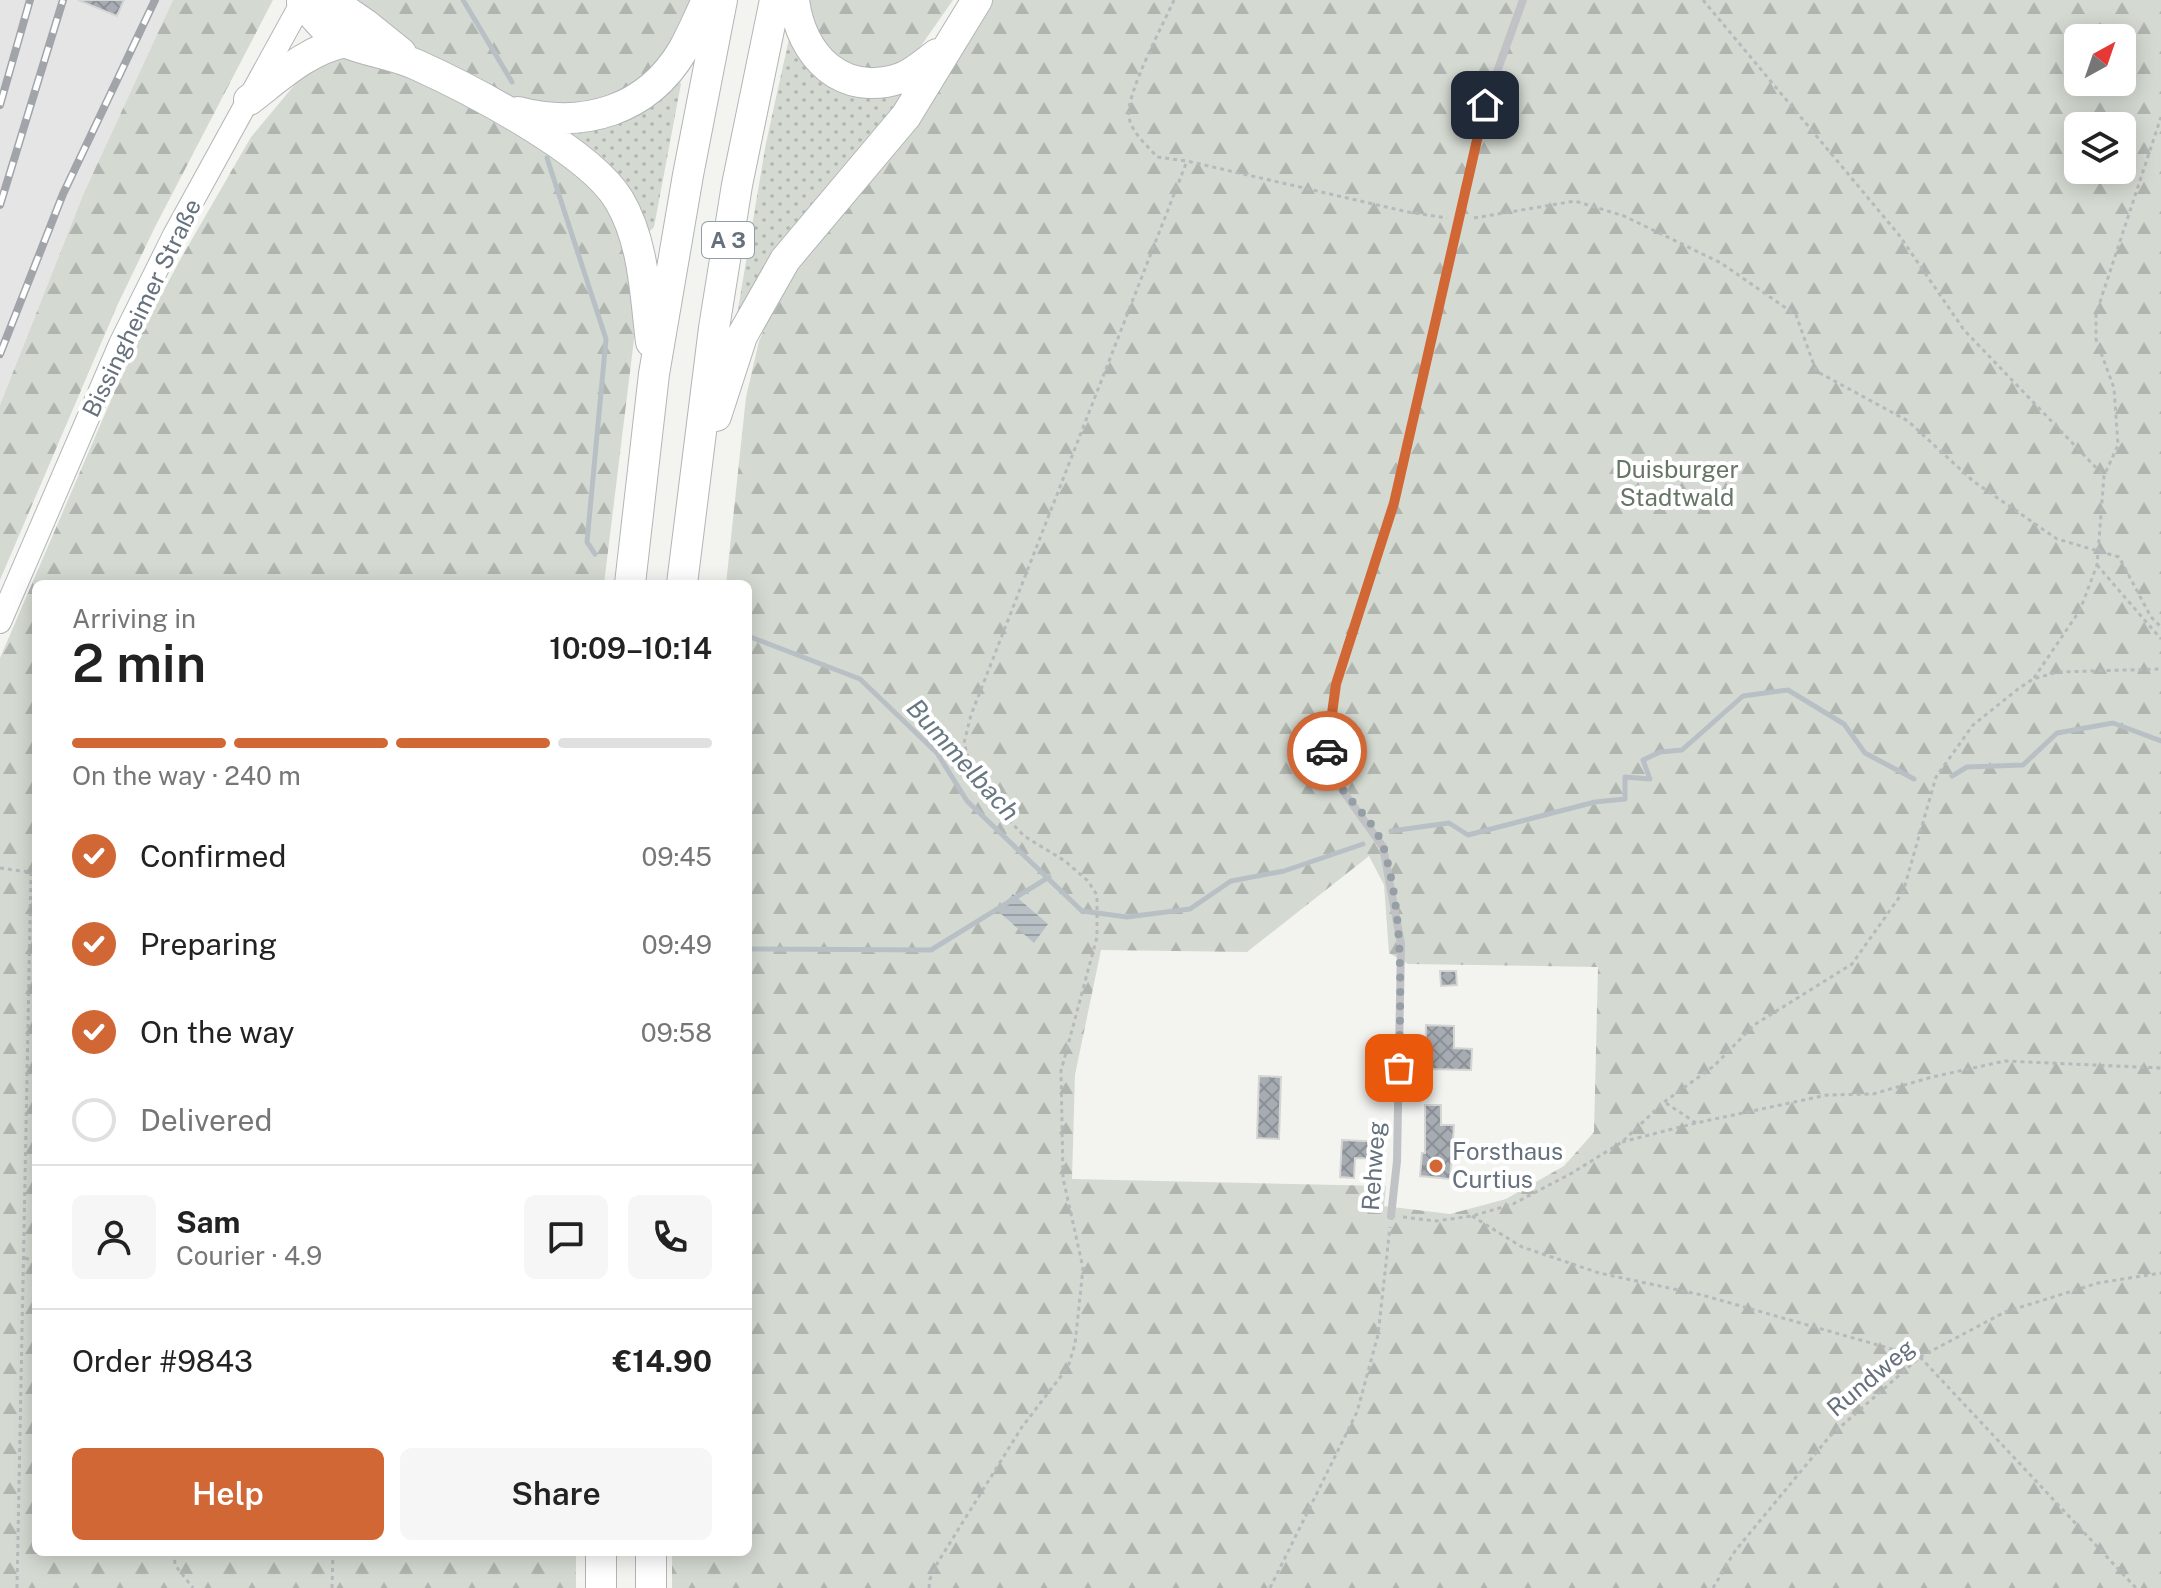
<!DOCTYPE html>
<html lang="en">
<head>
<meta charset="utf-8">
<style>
	body { margin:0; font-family:"Public Sans",sans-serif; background:#f6f6f6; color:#222; height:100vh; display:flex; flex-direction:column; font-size:30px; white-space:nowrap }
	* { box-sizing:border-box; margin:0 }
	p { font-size:26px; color:#767676 }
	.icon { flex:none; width:44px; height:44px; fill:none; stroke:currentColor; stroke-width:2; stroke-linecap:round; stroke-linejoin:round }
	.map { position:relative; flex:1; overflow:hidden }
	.drawer { position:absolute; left:32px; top:580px; width:720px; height:976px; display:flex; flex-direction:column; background:#fff; border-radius:12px; box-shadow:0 4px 20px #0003 }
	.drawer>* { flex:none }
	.needle { width:52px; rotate:40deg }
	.fabs { position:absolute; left:2064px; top:24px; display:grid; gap:16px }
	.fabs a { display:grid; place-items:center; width:72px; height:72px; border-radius:12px; background:#fff; box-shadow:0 4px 20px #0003; font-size:40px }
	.pin { position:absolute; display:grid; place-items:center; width:68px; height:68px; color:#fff; margin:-34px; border-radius:16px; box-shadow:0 4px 12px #0006 }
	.courier { position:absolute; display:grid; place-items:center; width:80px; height:80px; margin:-40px; border:6px solid #d06734; border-radius:50%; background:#fff; color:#222; box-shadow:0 2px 10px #0007 }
	.head em { font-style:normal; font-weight:600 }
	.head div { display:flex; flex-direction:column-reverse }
	.head { display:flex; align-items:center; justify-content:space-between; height:136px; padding:0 40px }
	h1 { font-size:52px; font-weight:600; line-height:60px }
	.bar { display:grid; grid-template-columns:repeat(4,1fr); gap:12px 8px; align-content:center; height:96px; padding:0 40px }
	.bar i { height:10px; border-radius:6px; background:#e0e0e0 }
	.bar .on { background:#d06734 }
	.bar p { grid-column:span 4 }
	.line { display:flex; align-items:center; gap:20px; padding:0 40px; border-top:2px solid #e0e0e0 }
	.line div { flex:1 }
	.round { display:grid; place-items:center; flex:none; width:84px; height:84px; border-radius:12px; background:#f6f6f6 }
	ol { padding:0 40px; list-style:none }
	li { display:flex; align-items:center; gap:24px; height:88px }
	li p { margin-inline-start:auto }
	li .icon { padding:8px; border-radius:50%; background:#d06734; color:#fff; stroke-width:4 }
	li:last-child { color:#767676 }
	li i { width:44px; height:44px; border:4px solid #e0e0e0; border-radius:50% }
	.primary-button { display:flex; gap:16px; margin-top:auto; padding:16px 40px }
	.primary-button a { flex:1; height:92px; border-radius:12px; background:#d06734; color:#fff; font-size:32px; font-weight:600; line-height:92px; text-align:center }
	.primary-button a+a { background:#f6f6f6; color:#222 }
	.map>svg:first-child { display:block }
</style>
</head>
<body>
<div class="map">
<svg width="2161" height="1588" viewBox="0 0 2161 1588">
	<defs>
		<pattern id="grass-dots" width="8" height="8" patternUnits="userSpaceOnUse" patternTransform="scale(2)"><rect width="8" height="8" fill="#d4dad2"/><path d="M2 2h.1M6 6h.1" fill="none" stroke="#b0b5b0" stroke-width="1.8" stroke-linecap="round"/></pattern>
		<pattern id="forest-firs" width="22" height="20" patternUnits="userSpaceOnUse" patternTransform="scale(2)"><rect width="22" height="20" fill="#d4dad2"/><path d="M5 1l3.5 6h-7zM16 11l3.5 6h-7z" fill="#b0b5b0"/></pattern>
		<pattern id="water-rules" width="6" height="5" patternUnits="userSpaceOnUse" patternTransform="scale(2)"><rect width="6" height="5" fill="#b8c0c5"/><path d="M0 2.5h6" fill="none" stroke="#99a0a5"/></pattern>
		<pattern id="building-cross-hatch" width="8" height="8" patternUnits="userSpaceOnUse" patternTransform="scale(2)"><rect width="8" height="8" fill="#a6acb2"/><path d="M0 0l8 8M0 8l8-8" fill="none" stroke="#8b9096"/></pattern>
	</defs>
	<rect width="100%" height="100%" fill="#f3f4f0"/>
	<path fill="#e4e5e4" d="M 0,0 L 173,0 L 83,195 L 0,405 Z"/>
	<path fill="url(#grass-dots)" d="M 790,34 L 910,86 L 774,254 L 737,315 L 766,143 Z
		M 678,78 L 681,84 L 654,227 L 648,233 L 563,127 Z"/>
	<path fill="url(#forest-firs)" fill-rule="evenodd" d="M 173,0 L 273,0 L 156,225 L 117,306 L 0,580 L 0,405 L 83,195 Z
		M 356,0 L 695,0 L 676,48 L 624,99 L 537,110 L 444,66 L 396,37 Z
		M 809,0 L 953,0 L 916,53 L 903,64 L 862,73 C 831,54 805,42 809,0 Z
		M 993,0 L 2161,0 L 2161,1588 L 672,1588 L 672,1552 L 748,1552 L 748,584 L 726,584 L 746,397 L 759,341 L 785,283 L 942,77 ZM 2078,38 L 2122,38 L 2122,82 L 2078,82 ZM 2078,126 L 2122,126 L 2122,170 L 2078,170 ZM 1369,856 L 1384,885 L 1389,953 L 1408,964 L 1598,967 L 1594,1132 L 1564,1166 L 1506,1199 L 1450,1214 L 1384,1206 L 1386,1186 L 1072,1179 L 1075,1075 L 1101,950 L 1247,952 Z
		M 326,56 L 374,58 L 548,147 L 583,172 L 624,234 L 635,331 L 604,584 L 36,584 L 36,1552 L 576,1552 L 576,1588 L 0,1588 L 0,658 L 135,344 L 180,260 L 251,137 L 296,83 Z"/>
	<path fill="url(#water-rules)" d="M 1013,894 L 1048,924 L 1034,943 L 998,911 Z"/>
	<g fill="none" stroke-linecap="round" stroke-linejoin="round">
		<path stroke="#b8c0c5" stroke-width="5" d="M 463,0 L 512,82
			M 547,158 L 606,339 L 587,542 L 595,554
			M 748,636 L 860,679 L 937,753 L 967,801 L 1082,911 L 1127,917 L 1190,909 L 1231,881 L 1284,871 L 1363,844
			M 1952,776 L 1967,767 L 2023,765 L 2057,733 L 2113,723 L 2161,741
			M 1391,831 L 1449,823 L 1468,835 L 1595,802 L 1625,799 L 1625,777 L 1650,779 L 1643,760 L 1660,752 L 1682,750 L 1743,696 L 1788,690 L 1844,724 L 1865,753 L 1914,779
			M 748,949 L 931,950 L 1049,877"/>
	</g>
	<path fill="url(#building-cross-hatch)" stroke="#d5d5d3" stroke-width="2" d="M 78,0 L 124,0 L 117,16 Z
		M 1440,971 L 1456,971 L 1457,985 L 1441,986 Z
		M 1426,1025 L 1454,1026 L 1454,1048 L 1472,1049 L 1471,1070 L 1425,1069 Z
		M 1259,1076 L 1281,1077 L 1279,1139 L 1257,1138 Z
		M 1425,1105 L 1441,1105 L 1441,1125 L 1454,1125 L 1450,1179 L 1420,1176 L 1422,1153 L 1425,1153 Z
		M 1342,1140 L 1383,1142 L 1383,1159 L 1355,1158 L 1354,1178 L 1340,1177 Z"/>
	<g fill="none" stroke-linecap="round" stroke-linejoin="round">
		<g stroke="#b2b6ba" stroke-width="24">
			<path id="secondary" d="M 0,622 L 120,344 L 174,235 L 302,2"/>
		</g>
		<g stroke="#b2b5b8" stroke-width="32">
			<path id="highway" d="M 330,0 L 365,24 L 401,53
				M 794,0 C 801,56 842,98 901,78 C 914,73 926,62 937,54
				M 302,2 C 315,17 328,35 347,43 C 370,52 395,55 417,65 C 470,89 590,151 619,200 C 644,242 645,294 651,342
				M 249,100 C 279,77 307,50 345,42
				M 518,112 C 583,129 647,111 683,50 C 692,34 699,17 707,0
				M 716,416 L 742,336 L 785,260 L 906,116 L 977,0
				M 630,584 L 654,374 L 688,175 L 722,0
				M 682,584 L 714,328 L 737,185 L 775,0
				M 601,1552 L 601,1588
				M 651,1552 L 651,1588"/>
		</g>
		<path stroke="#b7b9bc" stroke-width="3" stroke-dasharray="4 4" stroke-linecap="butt" d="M 1174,0 C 1164,23 1125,95 1129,117 C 1131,132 1147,145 1157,157 L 1187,161 L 1408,212 L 1447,218
			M 1703,0 L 1899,235 L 1964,330 L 2104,476
			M 1474,218 L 1575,201 L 1624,216 L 1721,263 L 1796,315 L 1816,371 L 1908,421 L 1973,481 L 2057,539 L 2119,557 L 2151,617 L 2161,627
			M 2097,565 L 2161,639
			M 2034,678 L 2080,610 L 2097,565 L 2104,476 L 2118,445 L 2114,388 L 2096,339 L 2096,314 L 2161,117
			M 0,868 L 36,873
			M 1666,1103 L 1696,1123
			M 1622,1142 L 1696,1123 L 1827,1095 L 1873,1094 L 1932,1077 L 2005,1061 L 2161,1068
			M 1472,1216 L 1522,1247 L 1599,1273 L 1702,1295 L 1920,1357 L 2136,1588
			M 1403,1217 L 1436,1221 L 1472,1216 L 1513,1204 L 1572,1173 L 1622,1142 L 1664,1102 L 1714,1066 L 1754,1025 L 1852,964 L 1903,892 L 1936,777 L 1973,725 L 2018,689 L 2033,679 L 2058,672 L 2161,669
			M 25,1258 L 36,1262
			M 174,1552 L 175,1565 L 193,1588
			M 17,1588 L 31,872
			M 332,1588 L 333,1552
			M 929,1588 L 930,1579 L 938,1562 L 1022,1427 L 1068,1367 L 1075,1344 L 1083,1268 L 1063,1178 L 1061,1071 L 1097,937 L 1097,895 L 1088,881 L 1065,861 L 1024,836 L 976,785 L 964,743 L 971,715 L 1187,161
			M 1270,1588 L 1357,1412 L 1378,1335 L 1390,1227
			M 1713,1588 L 1735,1551 L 1830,1436 L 1920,1357 L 2005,1312 L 2098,1283 L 2161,1273"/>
		<path stroke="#c0c2c5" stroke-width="8" d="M 1391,1216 L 1397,1161 L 1401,944 L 1383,847 L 1333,777 L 1327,753 L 1336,684 L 1394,503 L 1485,105 L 1523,0"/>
		<use href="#secondary" stroke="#fff" stroke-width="22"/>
		<use href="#highway" stroke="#fff" stroke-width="30"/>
		<g stroke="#a1a5aa" stroke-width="8">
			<path id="rail" d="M 0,105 L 30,0
				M 0,205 L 63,0
				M 0,354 L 63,194 L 155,0"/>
		</g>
		<use href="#rail" stroke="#fff" stroke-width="5" stroke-dasharray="15" stroke-linecap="butt"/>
	</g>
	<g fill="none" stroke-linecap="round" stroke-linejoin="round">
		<path stroke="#979fa6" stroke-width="8" stroke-dasharray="0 14.4" d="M 1327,751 C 1332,795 1373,812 1384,849 C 1405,921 1400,995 1399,1068"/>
		<path stroke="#d06734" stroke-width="10" d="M 1327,751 L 1336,684 L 1394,503 L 1485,105"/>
	</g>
	<circle fill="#d06734" stroke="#fff" stroke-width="3" cx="1436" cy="1166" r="8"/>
	<g text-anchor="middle" stroke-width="8" stroke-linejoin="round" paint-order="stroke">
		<rect fill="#fff" stroke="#949ca5" stroke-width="2" x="702" y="222" width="52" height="36" rx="6"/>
		<g font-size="22" font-weight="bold" fill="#66717e">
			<text x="728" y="248">A 3</text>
		</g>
		<g font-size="24" fill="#66717e" stroke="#fff">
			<text transform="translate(142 308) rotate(-64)" y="8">Bissingheimer Straße</text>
			<text transform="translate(1374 1166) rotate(-86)" y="8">Rehweg</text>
			<text transform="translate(1871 1378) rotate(-40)" y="8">Rundweg</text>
		</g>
		<g font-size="24" fill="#667664" stroke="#fff">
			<text x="1677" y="478">Duisburger<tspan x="1677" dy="28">Stadtwald</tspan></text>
		</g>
		<g font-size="24" fill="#66717e" stroke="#fff" text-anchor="start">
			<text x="1452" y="1160">Forsthaus<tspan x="1452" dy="28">Curtius</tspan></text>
		</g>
		<g font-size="26" font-style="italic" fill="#677882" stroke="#fff">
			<text transform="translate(963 760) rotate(48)" y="9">Bummelbach</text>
		</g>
	</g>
</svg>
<div class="fabs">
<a><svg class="needle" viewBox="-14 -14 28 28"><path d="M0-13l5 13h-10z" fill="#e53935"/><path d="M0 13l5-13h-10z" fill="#767676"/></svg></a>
<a><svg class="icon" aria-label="layers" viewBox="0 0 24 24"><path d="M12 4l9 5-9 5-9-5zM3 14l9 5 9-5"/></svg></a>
</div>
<div class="pin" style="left:1399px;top:1068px;background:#ea580c"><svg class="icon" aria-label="bag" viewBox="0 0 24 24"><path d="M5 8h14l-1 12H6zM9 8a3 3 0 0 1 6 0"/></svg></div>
<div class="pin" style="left:1485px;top:105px;background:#1f2937"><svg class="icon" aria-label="home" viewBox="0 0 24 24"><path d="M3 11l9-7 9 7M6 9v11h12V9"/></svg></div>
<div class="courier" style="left:1327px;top:751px"><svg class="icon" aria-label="car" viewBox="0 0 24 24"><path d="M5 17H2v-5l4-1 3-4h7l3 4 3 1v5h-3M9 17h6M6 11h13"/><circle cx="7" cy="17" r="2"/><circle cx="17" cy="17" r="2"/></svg></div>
<section class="drawer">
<div class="head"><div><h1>2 min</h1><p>Arriving in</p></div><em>10:09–10:14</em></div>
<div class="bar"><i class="on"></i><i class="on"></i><i class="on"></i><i></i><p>On the way · 240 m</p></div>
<ol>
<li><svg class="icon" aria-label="check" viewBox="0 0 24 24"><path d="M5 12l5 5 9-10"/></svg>Confirmed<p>09:45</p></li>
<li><svg class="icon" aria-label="check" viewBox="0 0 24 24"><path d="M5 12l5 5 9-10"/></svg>Preparing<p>09:49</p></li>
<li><svg class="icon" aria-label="check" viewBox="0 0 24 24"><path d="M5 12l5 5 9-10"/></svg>On the way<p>09:58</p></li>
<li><i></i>Delivered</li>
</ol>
<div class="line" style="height:144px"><a class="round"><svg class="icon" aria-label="person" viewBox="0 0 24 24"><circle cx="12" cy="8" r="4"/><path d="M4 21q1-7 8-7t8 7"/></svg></a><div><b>Sam</b><p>Courier · 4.9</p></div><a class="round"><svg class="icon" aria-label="chat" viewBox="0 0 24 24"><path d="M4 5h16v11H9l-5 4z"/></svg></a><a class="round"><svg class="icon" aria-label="phone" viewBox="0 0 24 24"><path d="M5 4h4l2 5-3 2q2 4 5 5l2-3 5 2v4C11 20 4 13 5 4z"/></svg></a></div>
<div class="line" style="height:104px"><div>Order #9843</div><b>€14.90</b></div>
<div class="primary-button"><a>Help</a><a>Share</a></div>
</section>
</div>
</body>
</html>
